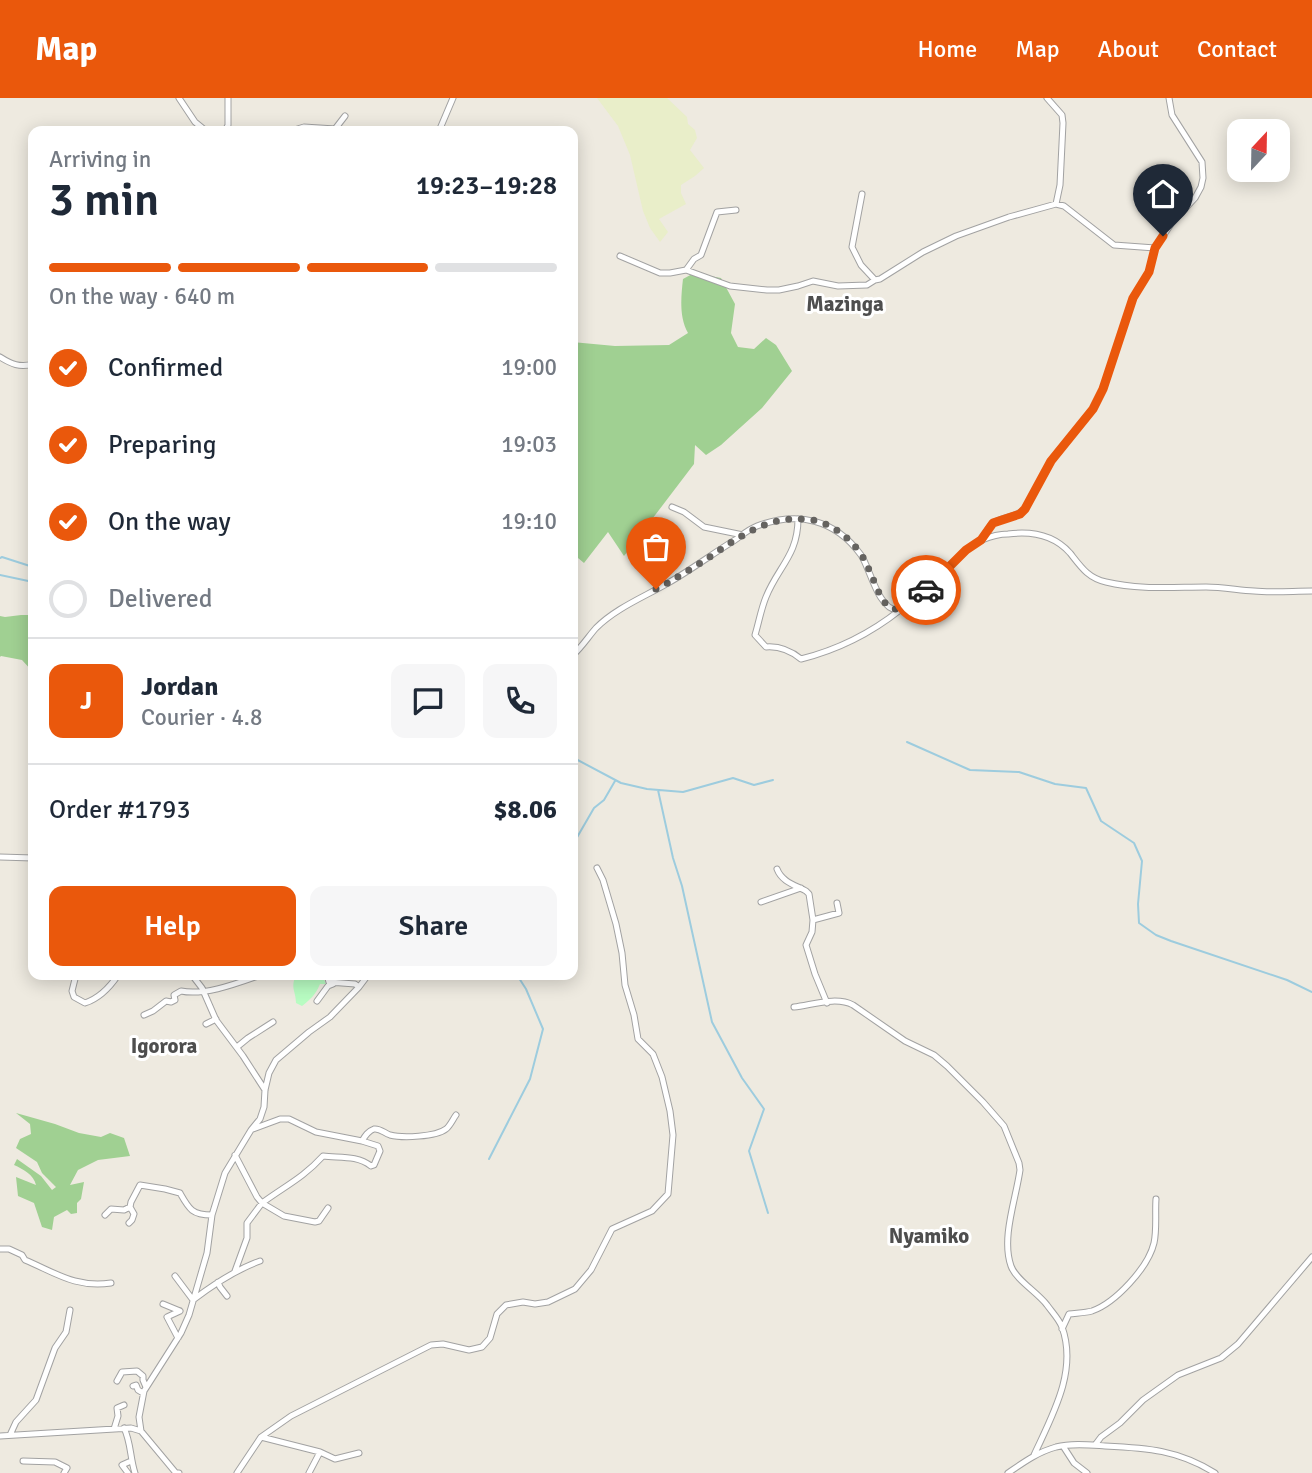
<!DOCTYPE html>
<html lang="en">
<head>
<meta charset="utf-8">
<style>
	body { margin:0; font-family:Signika,sans-serif; background:#f6f6f7; color:#1f2937; height:100vh; display:flex; flex-direction:column; font-size:26px; white-space:nowrap }
	* { box-sizing:border-box; margin:0 }
	p { font-size:23px; color:#747a83 }
	.icon { flex:none; width:38px; height:38px; fill:none; stroke:currentColor; stroke-width:2; stroke-linecap:round; stroke-linejoin:round }
	.map { position:relative; flex:1; overflow:hidden }
	.drawer { position:absolute; left:28px; top:28px; width:550px; height:854px; display:flex; flex-direction:column; background:#fff; border-radius:14px; box-shadow:0 4px 18px #0003 }
	.drawer>* { flex:none }
	.needle { width:46px; rotate:22deg }
	.buttons { position:absolute; left:1227px; top:21px; display:grid; gap:14px }
	.buttons a { display:grid; place-items:center; width:63px; height:63px; border-radius:14px; background:#fff; box-shadow:0 4px 18px #0003; font-size:35px }
	.pin { position:absolute; display:grid; place-items:center; width:60px; height:60px; color:#fff; margin:-72px -30px; border-radius:50% 50% 50% 0; rotate:-45deg; box-shadow:0 0 7px #0007 }
	.pin .icon { rotate:45deg }
	.courier { position:absolute; display:grid; place-items:center; width:70px; height:70px; margin:-35px; border:5px solid #ea580c; border-radius:50%; background:#fff; color:#222; box-shadow:0 2px 9px #0007 }
	.head em { font-style:normal; font-weight:600 }
	.head div { display:flex; flex-direction:column-reverse }
	.head { display:flex; align-items:center; justify-content:space-between; height:119px; padding:0 21px }
	h1 { font-size:46px; font-weight:600; line-height:52px }
	.bar { display:grid; grid-template-columns:repeat(4,1fr); gap:10px 7px; align-content:center; height:84px; padding:0 21px }
	.bar i { height:9px; border-radius:5px; background:#e0e1e3 }
	.bar .current { background:#ea580c }
	.bar p { grid-column:span 4 }
	.line { display:flex; align-items:center; gap:18px; padding:0 21px; border-top:2px solid #e0e1e3 }
	.line div { flex:1 }
	.round { display:grid; place-items:center; flex:none; width:74px; height:74px; border-radius:14px; background:#f6f6f7 }
	ol { padding:0 21px; list-style:none }
	li { display:flex; align-items:center; gap:21px; height:77px }
	li p { margin-inline-start:auto }
	li .icon { padding:7px; border-radius:50%; background:#ea580c; color:#fff; stroke-width:4 }
	li:last-child { color:#747a83 }
	li i { width:38px; height:38px; border:4px solid #e0e1e3; border-radius:50% }
	.primary-button { display:flex; gap:14px; margin-top:auto; padding:14px 21px }
	.primary-button a { flex:1; height:80px; border-radius:14px; background:#ea580c; color:#fff; font-size:28px; font-weight:600; line-height:80px; text-align:center }
	.primary-button a+a { background:#f6f6f7; color:#1f2937 }
	header { display:flex; align-items:center; gap:42px; box-sizing:border-box; height:98px; padding:0 35px; background:#ea580c; color:#fff }
	header strong { font-size:33px }
	nav { display:flex; gap:38px; margin-inline-start:auto; font-size:24px }
	.map>svg:first-child { display:block }
</style>
</head>
<body>
<header>
<strong>Map</strong>
<nav><a>Home</a><a>Map</a><a>About</a><a>Contact</a></nav>
</header>
<div class="map">
<svg width="1312" height="1375" viewBox="0 0 1312 1375">
	<rect width="100%" height="100%" fill="#eeeae0"/>
	<path fill="#e9eec9" d="M 597,0 L 667,0 L 687,19 L 688,26 L 695,32 L 697,40 L 690,52 L 704,70 L 695,78 L 681,87 L 681,95 L 686,106 L 659,121 L 668,134 L 660,144 L 650,130 L 643,113 L 630,57 L 618,28 Z"/>
	<path fill="#a0d092" d="M 694,175 L 721,180 L 735,206 L 731,235 L 738,249 L 754,251 L 766,240 L 776,247 L 792,273 L 762,310 L 721,347 L 706,357 L 695,347 L 694,366 L 624,458 L 608,434 L 584,465 L 572,455 L 572,244 L 615,248 L 669,247 L 688,235 C 679,219 681,199 683,181 Z
		M 21,517 L 33,517 L 33,574 L 22,562 L 1,558 L 0,559 L 0,518 L 5,519 Z
		M 16,1015 L 55,1026 L 79,1035 L 101,1039 L 110,1035 L 124,1040 L 130,1058 L 98,1062 L 78,1072 L 70,1087 L 84,1084 L 81,1101 L 77,1105 L 77,1115 L 71,1116 L 67,1112 L 54,1119 L 52,1132 L 42,1129 L 34,1105 L 18,1098 L 16,1079 L 36,1087 C 34,1077 23,1071 14,1067 L 17,1061 L 41,1078 L 52,1092 L 56,1089 L 42,1075 L 37,1064 L 16,1050 L 20,1041 L 31,1036 L 30,1026 Z"/>
	<path fill="#b8fcc2" d="M 296,877 L 322,877 L 326,886 L 320,886 C 316,896 311,901 302,908 L 296,905 C 296,893 290,890 296,877 Z"/>
	<g fill="none" stroke-linecap="round" stroke-linejoin="round">
		<path stroke="#9dccde" stroke-width="2" d="M 0,460 L 2,459 L 33,469
			M 0,477 L 33,484
			M 907,644 L 970,672 L 1019,674 L 1055,686 L 1086,690 L 1101,723 L 1134,745 L 1142,763 L 1138,806 L 1139,825 L 1156,837 L 1171,843 L 1287,882 L 1312,894
			M 572,659 L 621,685 L 647,691 L 683,694 L 733,680 L 754,687 L 773,682
			M 658,692 L 673,760 L 682,788 L 712,924 L 742,980 L 764,1011 L 749,1053 L 768,1115
			M 572,748 L 594,710 L 604,702 L 615,683
			M 489,1061 L 530,981 L 543,931 L 526,891 L 517,877"/>
		<g stroke="#a2a2a2" stroke-width="7">
			<path id="street" d="M 179,0 L 195,24 L 206,33
				M 1047,0 L 1062,17 L 1063,25 L 1060,87 L 1056,106
				M 225,33 L 228,27 L 228,0
				M 291,33 L 304,29 L 335,31 L 345,18
				M 439,33 L 453,0
				M 862,96 L 852,149 L 861,167 L 875,182 L 880,181 L 923,154 L 956,138 L 1009,119 L 1056,106 L 1064,108 L 1114,147 L 1155,150
				M 620,158 L 660,175 L 670,175 L 686,172 L 730,188 L 767,192 L 779,192 L 798,188 L 813,183 L 838,188 L 867,187 L 875,182
				M 686,172 L 694,161 L 701,157 L 717,114 L 736,112
				M 0,259 C 11,266 20,270 33,266
				M 672,409 L 684,414 L 704,429 L 743,437
				M 798,421 C 798,457 778,469 766,499 C 761,511 759,524 755,537 L 766,549 C 778,548 791,553 801,561 C 837,552 871,535 900,512
				M 982,441 C 985,436 988,430 992,426 C 1001,418 1016,420 1025,411 L 1051,363 L 1093,311 L 1103,291 L 1133,200 L 1149,174 L 1155,150 L 1171,126 L 1195,100 L 1201,89 L 1203,80 L 1202,64 L 1172,17 L 1169,0
				M 572,558 C 582,549 588,539 596,530 C 616,510 644,499 668,485 C 691,472 712,456 735,442 C 742,437 749,431 757,428 C 798,413 835,421 861,457 C 870,470 878,511 897,512 C 918,512 957,452 982,442 C 989,439 1000,436 1008,436 C 1031,433 1054,437 1070,455 C 1081,469 1088,480 1106,484 C 1139,492 1173,489 1206,489 C 1222,489 1238,492 1254,493 C 1273,495 1293,493 1312,493
				M 0,759 L 33,760
				M 777,771 C 782,784 795,787 806,793 L 809,796 L 813,822 L 812,834 L 806,847 L 815,876 L 827,905
				M 761,804 L 801,790
				M 813,822 L 839,815 L 837,805
				M 76,877 L 72,893 L 74,899 L 85,905 C 100,900 110,889 118,877
				M 192,877 L 202,890 L 216,922 L 243,958 L 265,992
				M 327,877 L 329,884 L 355,886 L 359,889
				M 317,903 L 328,888 L 333,886
				M 794,909 C 812,907 836,898 853,907 L 905,943 L 934,957 L 947,968 L 983,1004 L 1004,1028 L 1019,1065 L 1020,1072 C 1016,1101 1001,1140 1011,1168 C 1016,1182 1037,1194 1047,1207 C 1052,1214 1059,1221 1062,1229 C 1078,1273 1052,1318 1034,1357
				M 144,917 L 153,913 L 166,903 L 171,904 L 175,902 L 174,897 L 181,893 C 205,898 238,885 261,877
				M 206,926 L 216,921
				M 237,949 L 248,940 L 273,924
				M 253,1031 L 280,1021 L 289,1021 L 316,1034 L 362,1043 C 365,1038 368,1033 374,1031 C 380,1030 384,1035 390,1037 C 402,1040 436,1039 446,1031 C 450,1028 453,1021 456,1017
				M 235,1057 L 257,1099 L 262,1105 C 285,1088 303,1080 323,1058 C 340,1060 357,1057 371,1068 L 374,1067 L 380,1053 L 378,1048 L 362,1043
				M 105,1117 L 111,1111 L 124,1112 L 130,1109 L 131,1104 L 140,1087 L 165,1091 L 180,1095 C 189,1111 192,1117 212,1117
				M 129,1125 L 132,1122 L 134,1116 L 130,1109
				M 0,1151 L 9,1151 L 22,1157 L 25,1162 C 56,1175 75,1190 111,1185
				M 235,1173 L 247,1140 L 247,1125 L 262,1105 L 284,1118 L 315,1124 L 319,1123 L 328,1110
				M 175,1178 L 193,1202 C 214,1186 235,1172 260,1163
				M 218,1184 L 220,1189 L 227,1198
				M 163,1206 L 180,1213
				M 1062,1231 L 1069,1216 C 1076,1215 1085,1215 1092,1213 C 1115,1205 1148,1170 1154,1145 C 1157,1132 1155,1115 1156,1101
				M 178,1240 L 167,1219 L 180,1213
				M 117,1283 L 122,1274 L 137,1273 L 143,1278 L 143,1282 L 146,1289
				M 133,1288 L 136,1287 L 138,1292 L 143,1295
				M 124,1330 C 131,1344 130,1360 135,1375
				M 114,1331 L 118,1318 L 117,1310 L 124,1307
				M 141,1333 L 139,1319 L 144,1293 L 181,1235 L 189,1217 L 207,1155 L 212,1117 L 225,1075 L 251,1032 L 260,1021 L 264,1009 L 265,992 L 269,975 L 276,962 L 309,934 L 330,919 L 359,889 L 368,877
				M 10,1337 L 16,1324 L 36,1302 L 55,1250 L 66,1234 L 70,1212
				M 0,1338 L 131,1330 L 141,1333 L 176,1375 L 179,1375
				M 261,1339 L 320,1354 L 335,1361 L 359,1355
				M 1095,1347 L 1101,1339 L 1120,1325 L 1143,1302 L 1178,1277 L 1221,1260 L 1238,1246 L 1312,1159
				M 1063,1348 L 1074,1365 L 1087,1375
				M 23,1363 L 55,1364 L 67,1370 L 64,1375
				M 128,1375 L 122,1367 L 131,1363
				M 237,1375 L 261,1339 L 291,1318 L 431,1247 L 443,1246 L 469,1252 L 482,1249 L 490,1240 L 497,1216 L 506,1207 L 523,1204 L 535,1206 L 548,1204 L 575,1191 L 591,1172 L 612,1131 L 652,1113 L 668,1096 L 673,1037 L 670,1013 L 662,979 L 653,956 L 638,941 L 634,917 L 625,887 L 622,855 L 616,826 L 603,782 L 597,770
				M 309,1375 L 320,1354
				M 1008,1375 C 1024,1364 1038,1354 1056,1349 C 1072,1345 1090,1347 1105,1348 C 1148,1350 1178,1352 1215,1375"/>
		</g>
		<use href="#street" stroke="#fff" stroke-width="5"/>
	</g>
	<g fill="none" stroke-linecap="round" stroke-linejoin="round">
		<path stroke="#656360" stroke-width="7" stroke-dasharray="0 12.6" d="M 656,491 L 668,485 C 680,477 693,470 705,462 C 738,440 769,415 812,422 C 833,425 856,445 865,463 C 882,497 885,535 926,492"/>
		<path stroke="#ea580c" stroke-width="9" d="M 926,492 L 966,452 L 981,442 L 993,425 L 1020,416 L 1025,411 L 1051,363 L 1093,311 L 1103,291 L 1133,200 L 1149,174 L 1155,150 L 1163,138"/>
	</g>
	<g text-anchor="middle" stroke-width="6" stroke-linejoin="round" paint-order="stroke">
		<g font-size="21" font-weight="bold" fill="#4e4e4e" stroke="#fff">
			<text x="845" y="213">Mazinga</text>
			<text x="164" y="955">Igorora</text>
			<text x="929" y="1145">Nyamiko</text>
		</g>
	</g>
</svg>
<div class="buttons">
<a><svg class="needle" viewBox="-14 -14 28 28"><path d="M0-13l5 13h-10z" fill="#e53935"/><path d="M0 13l5-13h-10z" fill="#747a83"/></svg></a>
</div>
<div class="pin" style="left:656px;top:491px;background:#ea580c"><svg class="icon" aria-label="bag" viewBox="0 0 24 24"><path d="M5 8h14l-1 12H6zM9 8a3 3 0 0 1 6 0"/></svg></div>
<div class="pin" style="left:1163px;top:138px;background:#1f2937"><svg class="icon" aria-label="home" viewBox="0 0 24 24"><path d="M3 11l9-7 9 7M6 9v11h12V9"/></svg></div>
<div class="courier" style="left:926px;top:492px"><svg class="icon" aria-label="car" viewBox="0 0 24 24"><path d="M5 17H2v-5l4-1 3-4h7l3 4 3 1v5h-3M9 17h6M6 11h13"/><circle cx="7" cy="17" r="2"/><circle cx="17" cy="17" r="2"/></svg></div>
<section class="drawer">
<div class="head"><div><h1>3 min</h1><p>Arriving in</p></div><em>19:23–19:28</em></div>
<div class="bar"><i class="current"></i><i class="current"></i><i class="current"></i><i></i><p>On the way · 640 m</p></div>
<ol>
<li><svg class="icon" aria-label="check" viewBox="0 0 24 24"><path d="M5 12l5 5 9-10"/></svg>Confirmed<p>19:00</p></li>
<li><svg class="icon" aria-label="check" viewBox="0 0 24 24"><path d="M5 12l5 5 9-10"/></svg>Preparing<p>19:03</p></li>
<li><svg class="icon" aria-label="check" viewBox="0 0 24 24"><path d="M5 12l5 5 9-10"/></svg>On the way<p>19:10</p></li>
<li><i></i>Delivered</li>
</ol>
<div class="line" style="height:126px"><b class="round" style="background:#ea580c;color:#fff">J</b><div><b>Jordan</b><p>Courier · 4.8</p></div><a class="round"><svg class="icon" aria-label="chat" viewBox="0 0 24 24"><path d="M4 5h16v11H9l-5 4z"/></svg></a><a class="round"><svg class="icon" aria-label="phone" viewBox="0 0 24 24"><path d="M5 4h4l2 5-3 2q2 4 5 5l2-3 5 2v4C11 20 4 13 5 4z"/></svg></a></div>
<div class="line" style="height:91px"><div>Order #1793</div><b>$8.06</b></div>
<div class="primary-button"><a>Help</a><a>Share</a></div>
</section>
</div>
</body>
</html>
